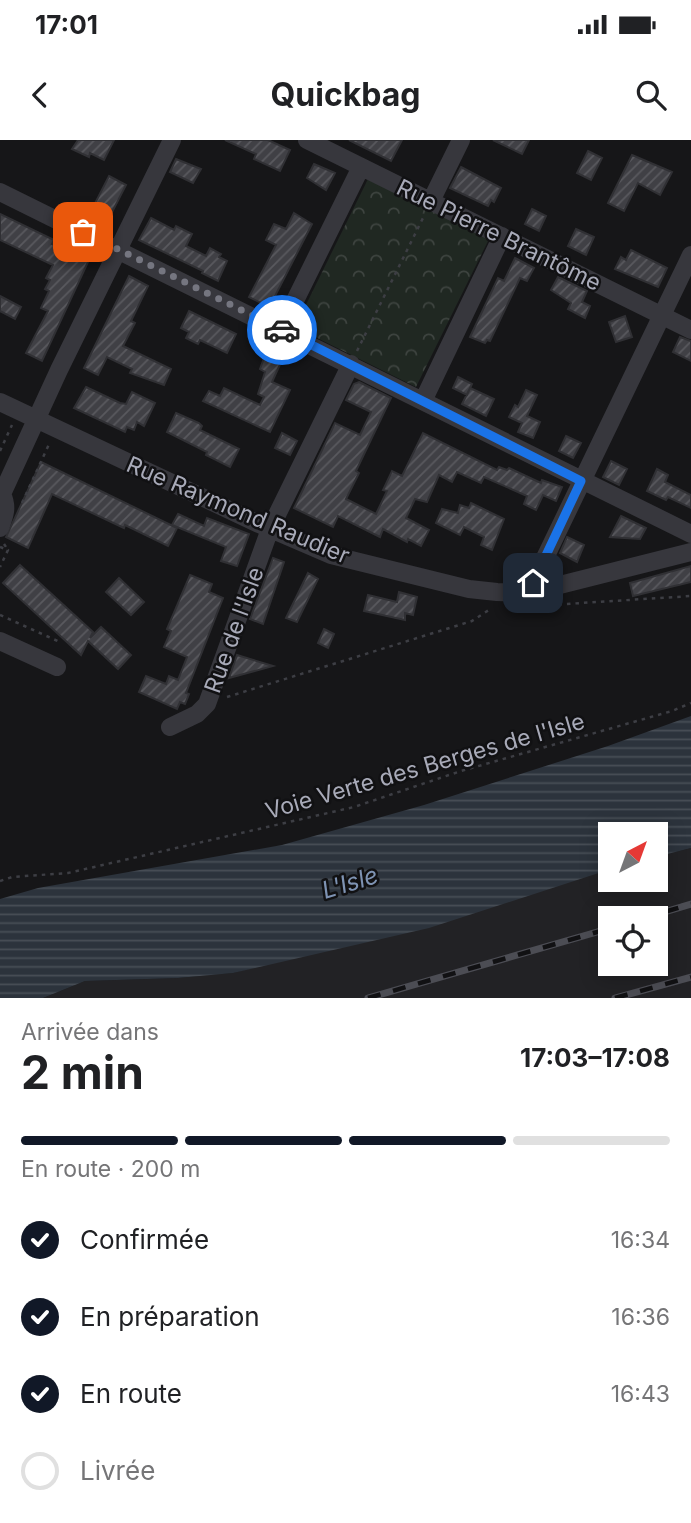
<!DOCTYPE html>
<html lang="fr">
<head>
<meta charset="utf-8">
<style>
	body { margin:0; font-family:Inter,sans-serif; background:#f6f6f6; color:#202124; height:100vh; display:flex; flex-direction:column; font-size:26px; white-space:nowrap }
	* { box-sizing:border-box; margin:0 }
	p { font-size:23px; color:#757577 }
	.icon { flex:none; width:38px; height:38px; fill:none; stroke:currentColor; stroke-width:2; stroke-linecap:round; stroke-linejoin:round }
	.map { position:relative; height:858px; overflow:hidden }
	.sheet { display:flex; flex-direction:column; background:#fff; flex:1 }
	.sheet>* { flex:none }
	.needle { width:46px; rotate:41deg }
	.controls { position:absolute; left:598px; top:682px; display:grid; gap:14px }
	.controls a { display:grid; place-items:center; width:70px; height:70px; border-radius:0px; background:#fff; box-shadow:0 4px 18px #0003; font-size:35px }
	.pin { position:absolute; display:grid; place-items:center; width:60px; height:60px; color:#fff; margin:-30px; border-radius:14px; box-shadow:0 4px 10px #0006 }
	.courier { position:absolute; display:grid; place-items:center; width:70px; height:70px; margin:-35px; border:5px solid #1a73e8; border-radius:50%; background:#fff; color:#222; box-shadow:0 2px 9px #0007 }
	.headline em { font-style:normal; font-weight:700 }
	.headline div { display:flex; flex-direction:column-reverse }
	.headline { display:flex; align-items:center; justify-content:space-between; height:119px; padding:0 21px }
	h1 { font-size:46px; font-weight:700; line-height:52px }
	.bar { display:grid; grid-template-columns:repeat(4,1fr); gap:10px 7px; align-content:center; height:84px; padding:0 21px }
	.bar i { height:9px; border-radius:5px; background:#e0e0e0 }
	.bar .current { background:#111827 }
	.bar p { grid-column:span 4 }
	ol { padding:0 21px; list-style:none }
	li { display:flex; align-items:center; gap:21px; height:77px }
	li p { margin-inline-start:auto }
	li .icon { padding:7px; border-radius:50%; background:#111827; color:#fff; stroke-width:4 }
	li:last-child { color:#757577 }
	li i { width:38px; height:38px; border:4px solid #e0e0e0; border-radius:50% }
	.status { display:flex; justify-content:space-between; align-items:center; height:49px; padding:0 35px; background:#fff; direction:ltr }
	.status svg { height:19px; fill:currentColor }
	header { display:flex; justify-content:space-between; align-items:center; height:91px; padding:0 21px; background:#fff; font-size:32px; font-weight:700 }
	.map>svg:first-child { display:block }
</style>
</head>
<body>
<div class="status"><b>17:01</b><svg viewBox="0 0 49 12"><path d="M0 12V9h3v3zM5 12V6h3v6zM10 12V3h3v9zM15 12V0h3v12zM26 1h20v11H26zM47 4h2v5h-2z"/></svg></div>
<header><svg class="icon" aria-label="back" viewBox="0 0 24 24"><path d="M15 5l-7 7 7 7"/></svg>Quickbag<svg class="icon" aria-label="search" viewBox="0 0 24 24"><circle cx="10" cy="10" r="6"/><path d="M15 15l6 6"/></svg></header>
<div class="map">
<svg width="691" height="858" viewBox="0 0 691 858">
	<defs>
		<pattern id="park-crowns" width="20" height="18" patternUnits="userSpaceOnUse" patternTransform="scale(1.75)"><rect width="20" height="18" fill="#202822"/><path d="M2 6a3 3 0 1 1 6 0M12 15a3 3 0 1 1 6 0" fill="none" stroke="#3e4440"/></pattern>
		<pattern id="water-rules" width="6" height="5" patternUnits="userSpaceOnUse" patternTransform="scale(1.75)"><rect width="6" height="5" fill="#2c333c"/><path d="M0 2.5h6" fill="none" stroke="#484e56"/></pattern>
		<pattern id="building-hatch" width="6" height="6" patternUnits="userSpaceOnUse" patternTransform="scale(1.75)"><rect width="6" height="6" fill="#404045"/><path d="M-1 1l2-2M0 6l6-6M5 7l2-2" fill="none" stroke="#59595e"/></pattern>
	</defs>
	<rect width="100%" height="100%" fill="#161618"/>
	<path fill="#222225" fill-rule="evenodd" d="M 691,708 L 691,858 L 43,858 L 85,841 L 178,838 L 233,833 L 611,729 L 611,740 L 656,740 L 656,717 ZM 611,779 L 656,779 L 656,824 L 611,824 Z"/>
	<path fill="url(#park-crowns)" d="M 368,39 L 489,99 L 416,247 L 295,187 Z"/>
	<path fill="url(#water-rules)" d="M 691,576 L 691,708 L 656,717 L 656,695 L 611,695 L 611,729 L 429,788 L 233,833 L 178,838 L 85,841 L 43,858 L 0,858 L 0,759 L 38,748 L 282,705 L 424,665 L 608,606 Z"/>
	<path fill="url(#building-hatch)" stroke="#303034" stroke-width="2" d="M 78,0 L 114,0 L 104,20 L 90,13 L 89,17 L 72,9 Z
		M 225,0 L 268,0 L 290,10 L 280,31 L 254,19 L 256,14 Z
		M 349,0 L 402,0 L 391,21 Z
		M 493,0 L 529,0 L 522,14 Z
		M 588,11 L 602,18 L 591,40 L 577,33 Z
		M 632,15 L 672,32 L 660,55 L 638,43 L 624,71 L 608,63 Z
		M 176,19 L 201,29 L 193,43 L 170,32 Z
		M 314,24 L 335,33 L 326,50 L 307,38 Z
		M 461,27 L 501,48 L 494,62 L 491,60 L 488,66 L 450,48 Z
		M 109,36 L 126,45 L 106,84 L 89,75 Z
		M 532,69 L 546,76 L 539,91 L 525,84 Z
		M 294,73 L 312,84 L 274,158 L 272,157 L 267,166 L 249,157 L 276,105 L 266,100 L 274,84 L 286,89 Z
		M 0,74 L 54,100 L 52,104 L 88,122 L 42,221 L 26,213 L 48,171 L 41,168 L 49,151 L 45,149 L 50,140 L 46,138 L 53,125 L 0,100 Z
		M 151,78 L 174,90 L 176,86 L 192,94 L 186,106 L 206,116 L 210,108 L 221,114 L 219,117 L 227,121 L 218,141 L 202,133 L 203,131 L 139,100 Z
		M 576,89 L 594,97 L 586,115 L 568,106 Z
		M 631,110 L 667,128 L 658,147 L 615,129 L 621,117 L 626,120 Z
		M 515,118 L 534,128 L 527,141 L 520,138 L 490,201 L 487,200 L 485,203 L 470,197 L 498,138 L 504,141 Z
		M 129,136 L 148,146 L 131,181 L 135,183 L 123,206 L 171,229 L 164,245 L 130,233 L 132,229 L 107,217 L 98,235 L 84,228 Z
		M 558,137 L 587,151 L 582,162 L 590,166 L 585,178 L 568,169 L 571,163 L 551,150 Z
		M 0,156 L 21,167 L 15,179 L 0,171 Z
		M 189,171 L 236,194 L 227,213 L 200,200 L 198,204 L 186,198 L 189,192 L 181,188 Z
		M 625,176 L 632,197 L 616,202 L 609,182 Z
		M 680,197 L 691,201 L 691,221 L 673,212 Z
		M 267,210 L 283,218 L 272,242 L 290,250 L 270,292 L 203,261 L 209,251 L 220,256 L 224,248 L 260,265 L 264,257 L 258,254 L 265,232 L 260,229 Z
		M 458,237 L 472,244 L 467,255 L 453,248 Z
		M 359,242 L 391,258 L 356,331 L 359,333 L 346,359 L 376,374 L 387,351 L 383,350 L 392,331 L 402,336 L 423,293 L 497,330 L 499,327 L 507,330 L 509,328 L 541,343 L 542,340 L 562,347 L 556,361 L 543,355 L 536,370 L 524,364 L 527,356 L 484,337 L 481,343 L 457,332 L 452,342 L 439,335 L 427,362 L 415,359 L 406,378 L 429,390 L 421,406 L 408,399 L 407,402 L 383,389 L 380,397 L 338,376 L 333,387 L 294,368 L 335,283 L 360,295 L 371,272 L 346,260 L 354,244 Z
		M 86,247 L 120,263 L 126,264 L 132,252 L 155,263 L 144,286 L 137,282 L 134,290 L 127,287 L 125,292 L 74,268 Z
		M 470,248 L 494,259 L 486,276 L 462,264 Z
		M 526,250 L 537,255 L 527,276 L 540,282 L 533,298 L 518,292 L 522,283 L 509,277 L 515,265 L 518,267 Z
		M 176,273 L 199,283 L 202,286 L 200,290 L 239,309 L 230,327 L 206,315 L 207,312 L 167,292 Z
		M 282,293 L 297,301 L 290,315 L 275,308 Z
		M 566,296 L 581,303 L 573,318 L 559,311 Z
		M 611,321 L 627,329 L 619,345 L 603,337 Z
		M 41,322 L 177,388 L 168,406 L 125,385 L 124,388 L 52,354 L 28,408 L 6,397 Z
		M 657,329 L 668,335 L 665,342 L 691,355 L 691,368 L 668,357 L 666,360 L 647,351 Z
		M 471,363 L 504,379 L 492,410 L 481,405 L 484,397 L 464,387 L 460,395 L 436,383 L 442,369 L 458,373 L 460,365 L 469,368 Z
		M 178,374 L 204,386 L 207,378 L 249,394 L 237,426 L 221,421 L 226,407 L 172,385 Z
		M 621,376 L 646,388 L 640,399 L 610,397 Z
		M 567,397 L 584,405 L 577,422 L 560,413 Z
		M 273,418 L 284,422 L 263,484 L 250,479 Z
		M 20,425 L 93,492 L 90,498 L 101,487 L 131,515 L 118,529 L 88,501 L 81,515 L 3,443 Z
		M 691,426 L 691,442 L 633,456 L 630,443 Z
		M 308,433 L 318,439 L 297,482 L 286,478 Z
		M 190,435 L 212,444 L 209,452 L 223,458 L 186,553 L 189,554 L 185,564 L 180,562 L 177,569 L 139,552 L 146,536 L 166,544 L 169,536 L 178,540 L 187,517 L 164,507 L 171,491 L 167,489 Z
		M 119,438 L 144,462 L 131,475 L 106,452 Z
		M 399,452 L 417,457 L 413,475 L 405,473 L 405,480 L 364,471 L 368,455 L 397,462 Z
		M 324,489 L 334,494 L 328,508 L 318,503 Z
		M 237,515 L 273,526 L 229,538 Z"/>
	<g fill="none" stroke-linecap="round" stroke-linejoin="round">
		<path stroke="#3d3e44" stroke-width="2.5" stroke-dasharray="3.5 5" stroke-linecap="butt" d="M 357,211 L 424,76
			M 0,311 L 12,285
			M 22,363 L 50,302
			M 4,404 L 8,410
			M 0,407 L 8,410 L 0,427
			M 550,465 L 691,456
			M 0,475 L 62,503
			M 227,557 L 472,481 L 492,468
			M 0,741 L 12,737 L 68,733 L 354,667 L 461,631 L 672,571 L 691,563"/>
		<path stroke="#37373d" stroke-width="18" d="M 307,0 L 691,190
			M 0,52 L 691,394
			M 431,61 L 461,0
			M 281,189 L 361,27
			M 423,261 L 502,96
			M 0,262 L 259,384 L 331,415 L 469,449 L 497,452 L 528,453 L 691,412
			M 0,388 C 5,375 8,367 2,354 L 59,230 L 172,0
			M 528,453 L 691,115
			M 0,501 L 57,527
			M 170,587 L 197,574 L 207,564 L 270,389 L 351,224"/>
		<g stroke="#4c4d54" stroke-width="7">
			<path id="rail" d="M 641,779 L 691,764
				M 368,858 L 611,788
				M 615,858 L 691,837"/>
		</g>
		<use href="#rail" stroke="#111113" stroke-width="4.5" stroke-dasharray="13" stroke-linecap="butt"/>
	</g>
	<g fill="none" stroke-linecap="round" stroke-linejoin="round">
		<path stroke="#757680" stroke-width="7" stroke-dasharray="0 12.6" d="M 83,92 L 282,190"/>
		<path stroke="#1a73e8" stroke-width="9" d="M 282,190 L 581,341 L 533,443"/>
	</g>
	<g text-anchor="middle" stroke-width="5" stroke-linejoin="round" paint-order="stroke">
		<g font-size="23" fill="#a8aab8" stroke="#111113">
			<text transform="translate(499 95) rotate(26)" y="8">Rue Pierre Brantôme</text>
			<text transform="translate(238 370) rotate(23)" y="8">Rue Raymond Raudier</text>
			<text transform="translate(234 490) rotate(-70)" y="8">Rue de l'Isle</text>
			<text transform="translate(425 626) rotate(-16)" y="8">Voie Verte des Berges de l'Isle</text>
		</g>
		<g font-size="24" font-style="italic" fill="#7e93b3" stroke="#111113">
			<text transform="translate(350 743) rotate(-17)" y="8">L'Isle</text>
		</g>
	</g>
</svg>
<div class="controls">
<a><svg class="needle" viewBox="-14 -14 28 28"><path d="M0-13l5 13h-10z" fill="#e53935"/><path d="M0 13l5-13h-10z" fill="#757577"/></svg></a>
<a><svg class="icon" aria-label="locate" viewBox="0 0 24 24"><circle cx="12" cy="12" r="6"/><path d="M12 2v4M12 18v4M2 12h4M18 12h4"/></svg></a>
</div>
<div class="pin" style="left:83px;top:92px;background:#ea580c"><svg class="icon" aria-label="bag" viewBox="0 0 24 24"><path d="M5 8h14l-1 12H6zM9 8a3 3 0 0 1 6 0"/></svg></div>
<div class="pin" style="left:533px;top:443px;background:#1f2937"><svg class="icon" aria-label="home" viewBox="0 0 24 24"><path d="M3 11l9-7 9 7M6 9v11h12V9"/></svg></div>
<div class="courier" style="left:282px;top:190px"><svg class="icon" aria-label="car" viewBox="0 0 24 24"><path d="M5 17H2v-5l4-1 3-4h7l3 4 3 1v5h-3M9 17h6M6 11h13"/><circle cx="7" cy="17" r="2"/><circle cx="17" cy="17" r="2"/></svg></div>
</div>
<section class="sheet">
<div class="headline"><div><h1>2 min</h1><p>Arrivée dans</p></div><em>17:03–17:08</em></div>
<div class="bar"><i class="current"></i><i class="current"></i><i class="current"></i><i></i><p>En route · 200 m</p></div>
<ol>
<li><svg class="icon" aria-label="check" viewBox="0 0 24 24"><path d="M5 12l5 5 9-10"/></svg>Confirmée<p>16:34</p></li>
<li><svg class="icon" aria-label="check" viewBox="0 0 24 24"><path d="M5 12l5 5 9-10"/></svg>En préparation<p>16:36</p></li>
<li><svg class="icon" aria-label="check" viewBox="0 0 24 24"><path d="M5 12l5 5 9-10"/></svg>En route<p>16:43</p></li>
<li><i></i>Livrée</li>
</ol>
</section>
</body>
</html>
